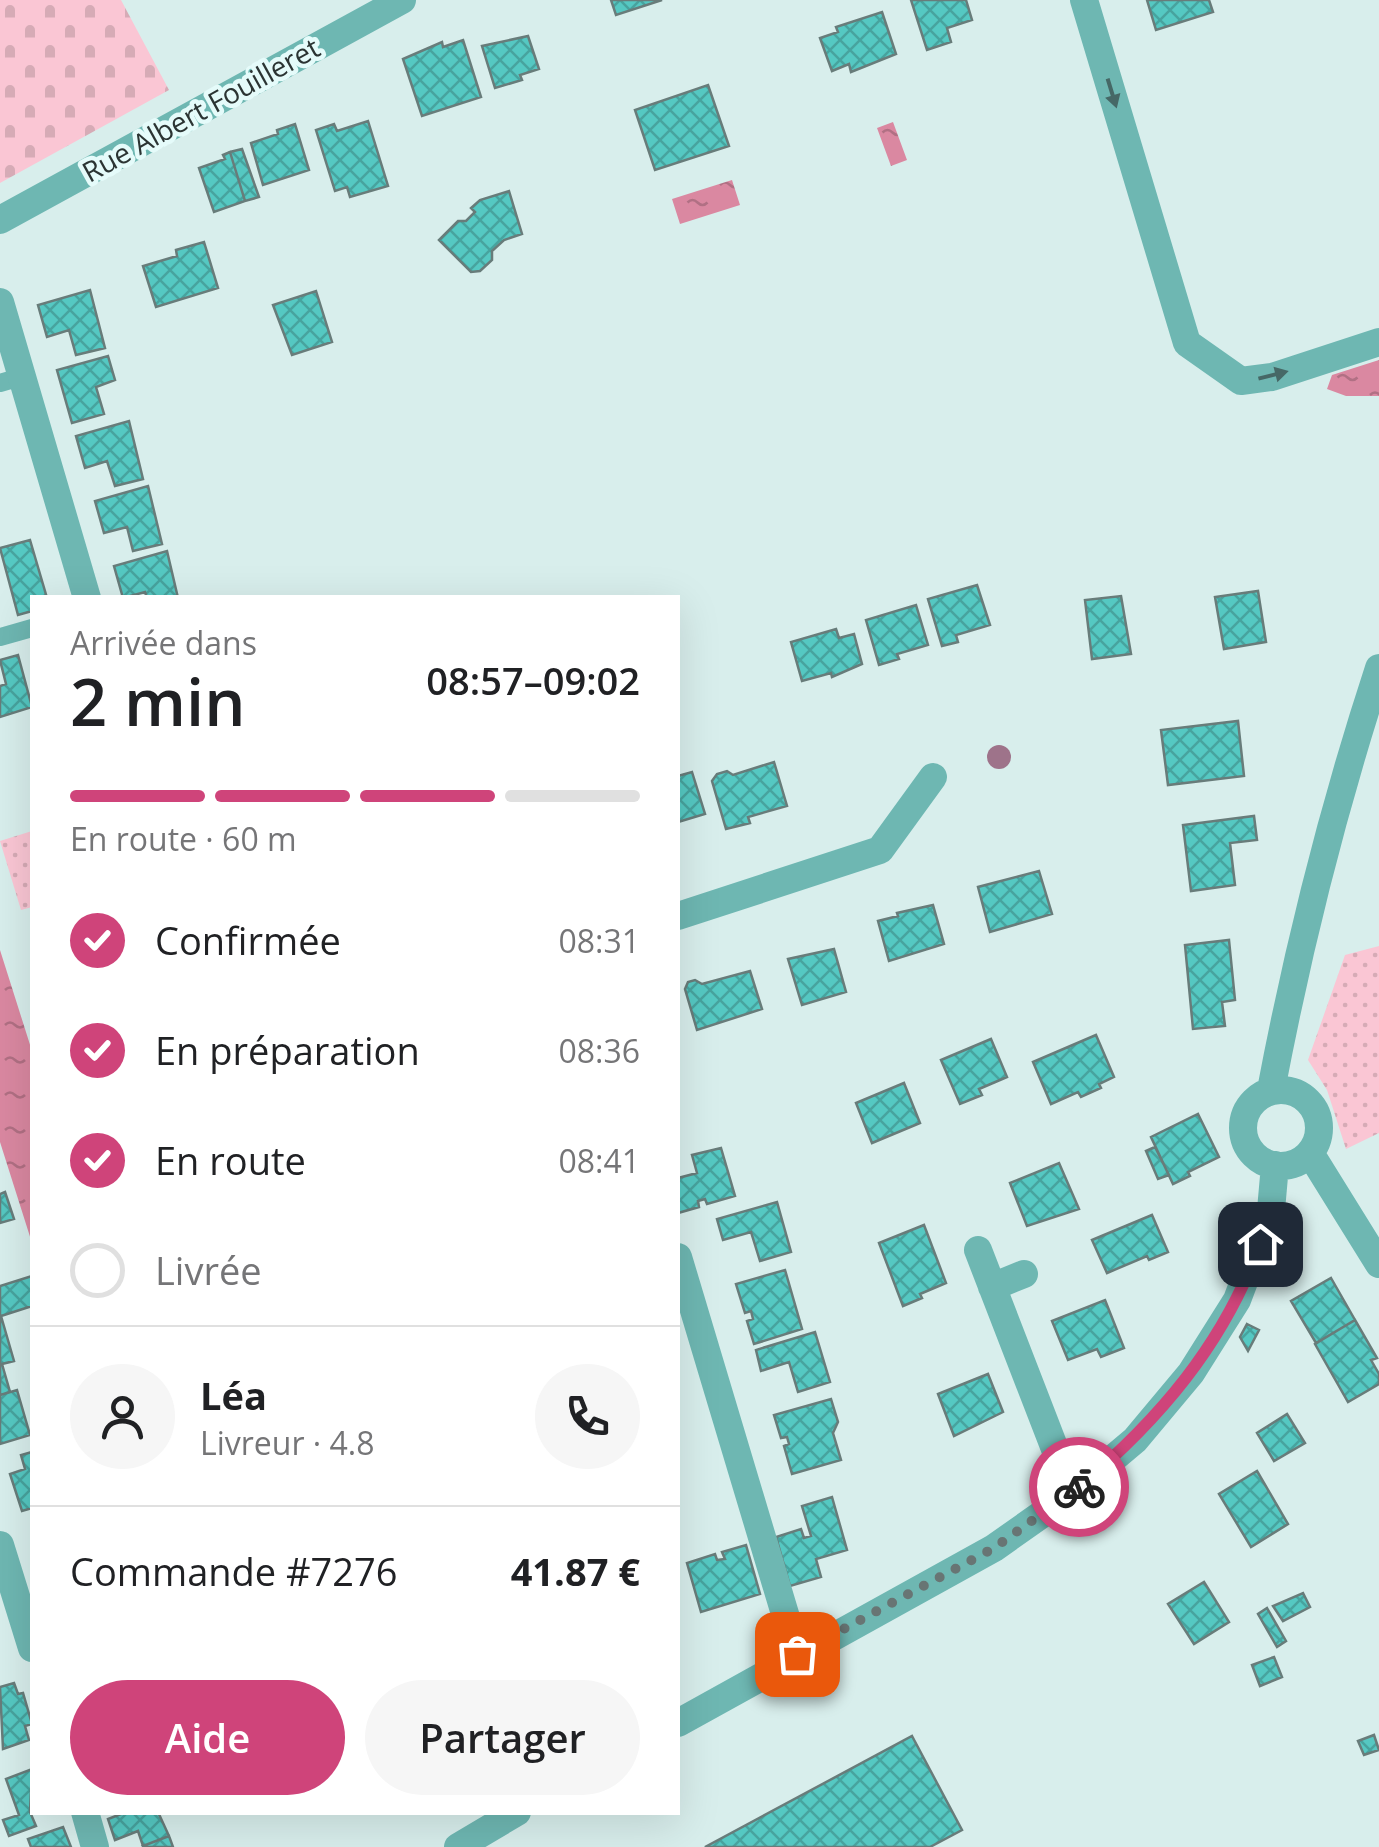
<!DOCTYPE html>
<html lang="fr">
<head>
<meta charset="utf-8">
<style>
	body { margin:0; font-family:"Open Sans",sans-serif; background:#f6f6f6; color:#202124; height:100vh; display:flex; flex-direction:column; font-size:38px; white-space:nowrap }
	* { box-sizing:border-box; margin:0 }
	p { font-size:32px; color:#757577 }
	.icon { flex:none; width:55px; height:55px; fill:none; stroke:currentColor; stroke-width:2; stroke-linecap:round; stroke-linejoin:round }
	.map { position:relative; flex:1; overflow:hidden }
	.drawer { position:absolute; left:30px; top:595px; width:650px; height:1220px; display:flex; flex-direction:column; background:#fff; border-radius:0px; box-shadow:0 10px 40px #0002 }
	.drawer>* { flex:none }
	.pin { position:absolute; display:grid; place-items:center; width:85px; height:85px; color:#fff; margin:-42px; border-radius:20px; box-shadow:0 5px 15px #0006 }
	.courier { position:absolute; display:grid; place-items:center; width:100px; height:100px; margin:-50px; border:8px solid #cf447a; border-radius:50%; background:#fff; color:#222; box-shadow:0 2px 12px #0007 }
	.head em { font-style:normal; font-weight:600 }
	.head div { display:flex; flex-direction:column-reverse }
	.head { display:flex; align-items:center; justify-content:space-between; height:170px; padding:0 40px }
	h1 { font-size:65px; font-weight:600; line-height:75px }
	.bar { display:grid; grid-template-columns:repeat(4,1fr); gap:15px 10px; align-content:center; height:120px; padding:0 40px }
	.bar i { height:12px; border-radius:8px; background:#e0e0e0 }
	.bar .on { background:#cf447a }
	.bar p { grid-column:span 4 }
	.line { display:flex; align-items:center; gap:25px; padding:0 40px; border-top:2px solid #e0e0e0 }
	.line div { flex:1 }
	.round { display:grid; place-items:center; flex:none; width:105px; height:105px; border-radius:52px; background:#f6f6f6 }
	ol { padding:0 40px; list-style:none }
	li { display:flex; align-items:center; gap:30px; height:110px }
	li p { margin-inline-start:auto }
	li .icon { padding:10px; border-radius:50%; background:#cf447a; color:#fff; stroke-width:4 }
	li:last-child { color:#757577 }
	li i { width:55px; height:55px; border:5px solid #e0e0e0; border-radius:50% }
	.primary-button { display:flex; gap:20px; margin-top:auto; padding:20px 40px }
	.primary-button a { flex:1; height:115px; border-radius:60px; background:#cf447a; color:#fff; font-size:40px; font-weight:600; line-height:115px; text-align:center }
	.primary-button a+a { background:#f6f6f6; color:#202124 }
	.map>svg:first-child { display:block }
</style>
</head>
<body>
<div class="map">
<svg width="1379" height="1847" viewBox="0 0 1379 1847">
	<defs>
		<pattern id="cemetery-stones" width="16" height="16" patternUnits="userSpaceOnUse" patternTransform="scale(2.5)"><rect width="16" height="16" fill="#fac6d4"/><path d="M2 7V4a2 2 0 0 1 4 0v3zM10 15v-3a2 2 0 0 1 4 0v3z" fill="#d6abb6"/></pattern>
		<pattern id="park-dots" width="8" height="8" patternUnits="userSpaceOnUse" patternTransform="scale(2.5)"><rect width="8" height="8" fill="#fac6d4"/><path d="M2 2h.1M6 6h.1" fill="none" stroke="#d6abb6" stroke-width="1.8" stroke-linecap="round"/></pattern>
		<pattern id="water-ripples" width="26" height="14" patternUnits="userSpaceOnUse" patternTransform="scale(2.5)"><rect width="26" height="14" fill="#da88a1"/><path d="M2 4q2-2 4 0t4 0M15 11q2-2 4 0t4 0" fill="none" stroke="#b17084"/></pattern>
		<pattern id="building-cross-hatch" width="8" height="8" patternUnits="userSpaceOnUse" patternTransform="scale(2.5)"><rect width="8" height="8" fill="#55c8c2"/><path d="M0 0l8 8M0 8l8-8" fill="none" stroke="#47a39e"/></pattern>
	</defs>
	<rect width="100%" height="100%" fill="#d8eeec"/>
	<path fill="url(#cemetery-stones)" d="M 0,0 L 121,0 L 169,90 L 0,183 Z"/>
	<path fill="url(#park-dots)" d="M 32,831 L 32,907 L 21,910 L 0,841 Z
		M 1379,946 L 1379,1133 L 1346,1149 L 1327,1090 L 1308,1060 L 1345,955 Z"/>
	<path fill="url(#water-ripples)" d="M 893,122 L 907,160 L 891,166 L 877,128 Z
		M 732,180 L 740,205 L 680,224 L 672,199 Z
		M 1379,360 L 1379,396 L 1346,396 L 1327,389 L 1332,375 Z
		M 0,950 L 32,1051 L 32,1243 L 0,1142 Z"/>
	<path fill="url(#building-cross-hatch)" stroke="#687c7a" stroke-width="2.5" d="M 611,0 L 662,0 L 616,15 Z
		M 911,0 L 966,0 L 972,20 L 947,28 L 951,42 L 927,50 Z
		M 1147,0 L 1209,0 L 1213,12 L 1156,30 Z
		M 882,12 L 896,54 L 851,72 L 849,64 L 832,71 L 820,38 L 838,32 L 836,27 Z
		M 528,36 L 539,69 L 520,75 L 522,80 L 495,88 L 482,46 Z
		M 463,40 L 481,97 L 422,116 L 403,59 L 442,42 L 443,47 Z
		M 708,85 L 729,146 L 655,170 L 635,110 Z
		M 368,121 L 388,186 L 350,197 L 347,187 L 335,191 L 316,130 L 334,124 L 337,131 Z
		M 295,124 L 309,170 L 263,185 L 251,143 L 278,134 L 277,130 Z
		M 242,149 L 259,197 L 245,201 L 230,152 Z
		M 230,152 L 245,201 L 214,212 L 199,168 L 225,159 L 223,155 Z
		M 509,191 L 522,234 L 504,240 L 492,251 L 492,260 L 480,271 L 471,272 L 439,240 L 458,221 L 466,221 L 475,212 L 471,208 L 480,200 Z
		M 204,242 L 218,288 L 156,307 L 143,266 L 177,256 L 176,250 Z
		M 90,290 L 105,348 L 76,355 L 69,330 L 47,337 L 38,305 Z
		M 316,291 L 332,342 L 292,355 L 273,305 Z
		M 108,356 L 115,380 L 96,387 L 104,414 L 72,423 L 57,370 Z
		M 129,421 L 143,479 L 115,486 L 107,461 L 85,468 L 76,436 Z
		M 148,486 L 162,544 L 133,551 L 127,527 L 104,533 L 95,501 Z
		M 30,540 L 47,598 L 32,598 L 32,611 L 18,615 L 0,548 Z
		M 167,551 L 178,598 L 147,598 L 145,592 L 123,598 L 114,566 Z
		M 977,585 L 990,625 L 956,635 L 958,642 L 942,646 L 928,599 Z
		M 1258,591 L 1266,642 L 1224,649 L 1215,597 Z
		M 1121,596 L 1131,654 L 1092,659 L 1085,600 Z
		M 916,605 L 928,645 L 897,654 L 899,659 L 879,665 L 866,620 Z
		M 836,629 L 839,638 L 854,634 L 862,664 L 832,677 L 831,673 L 802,681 L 791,642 Z
		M 18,655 L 32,707 L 0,717 L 0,686 L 6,684 L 0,660 Z
		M 1238,721 L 1244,776 L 1168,785 L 1161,730 Z
		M 774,762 L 787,806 L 748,817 L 750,823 L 726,829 L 712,781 L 717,774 L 727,771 L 733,775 Z
		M 692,772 L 705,814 L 678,822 L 678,776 Z
		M 1254,816 L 1257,840 L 1230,843 L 1235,885 L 1191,891 L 1183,825 Z
		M 1039,871 L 1052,914 L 990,932 L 978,887 Z
		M 933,905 L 944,944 L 889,961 L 878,921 L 898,916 L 897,913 Z
		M 1229,940 L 1235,1000 L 1222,1002 L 1225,1026 L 1193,1029 L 1185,945 Z
		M 834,949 L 846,992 L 802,1005 L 788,959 Z
		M 750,971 L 762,1009 L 697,1030 L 685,989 L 688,982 L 695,980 L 702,984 Z
		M 1096,1035 L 1114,1077 L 1099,1084 L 1101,1088 L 1081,1097 L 1078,1092 L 1051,1104 L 1033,1062 Z
		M 991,1039 L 1007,1077 L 979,1089 L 982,1095 L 960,1104 L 941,1060 Z
		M 904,1083 L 920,1123 L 872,1143 L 856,1103 Z
		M 1198,1114 L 1219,1157 L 1188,1172 L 1190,1176 L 1173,1184 L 1151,1137 Z
		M 1155,1147 L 1169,1175 L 1158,1179 L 1146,1151 Z
		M 721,1148 L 735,1196 L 707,1204 L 705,1199 L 698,1201 L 699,1207 L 678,1213 L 678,1178 L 697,1173 L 692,1155 Z
		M 1059,1163 L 1079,1209 L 1027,1226 L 1010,1183 Z
		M 5,1192 L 14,1219 L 0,1223 L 0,1194 Z
		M 777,1202 L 791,1252 L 760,1261 L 751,1232 L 723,1240 L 717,1219 Z
		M 1152,1215 L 1168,1252 L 1149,1260 L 1147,1256 L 1107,1273 L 1092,1240 Z
		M 924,1225 L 946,1283 L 920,1294 L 922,1298 L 903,1306 L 879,1243 Z
		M 785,1270 L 802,1329 L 754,1344 L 747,1321 L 753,1319 L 751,1311 L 745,1313 L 736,1284 Z
		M 32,1276 L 32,1306 L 1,1316 L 14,1361 L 2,1364 L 10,1392 L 0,1395 L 0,1286 Z
		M 1331,1278 L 1355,1320 L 1316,1343 L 1291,1301 Z
		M 1105,1300 L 1124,1348 L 1101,1357 L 1097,1349 L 1068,1360 L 1052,1321 Z
		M 1355,1320 L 1377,1358 L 1371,1360 L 1379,1374 L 1379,1384 L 1348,1402 L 1315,1344 Z
		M 1247,1324 L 1259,1330 L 1248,1351 L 1240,1337 Z
		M 815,1332 L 830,1382 L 798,1392 L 789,1362 L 761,1371 L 756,1350 Z
		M 988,1374 L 1003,1412 L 954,1436 L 938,1394 Z
		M 17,1390 L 30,1435 L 0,1444 L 0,1395 Z
		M 831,1399 L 838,1422 L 833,1433 L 841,1460 L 792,1474 L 784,1446 L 789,1444 L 787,1437 L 781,1438 L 774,1415 Z
		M 1287,1414 L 1305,1443 L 1274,1461 L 1257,1433 Z
		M 32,1452 L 32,1508 L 22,1511 L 10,1474 L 25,1469 L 21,1455 Z
		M 1257,1471 L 1288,1524 L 1251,1547 L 1219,1494 Z
		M 832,1497 L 847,1550 L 816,1559 L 821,1577 L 790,1586 L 776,1537 L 801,1529 L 804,1538 L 811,1536 L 802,1506 Z
		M 746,1545 L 760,1594 L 701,1612 L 687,1563 L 715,1554 L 717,1560 L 725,1559 L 722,1552 Z
		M 1204,1582 L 1229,1622 L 1194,1644 L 1168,1604 Z
		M 1303,1593 L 1310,1607 L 1283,1621 L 1273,1606 Z
		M 1267,1608 L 1286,1641 L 1277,1647 L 1258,1614 Z
		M 1274,1657 L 1282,1677 L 1260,1686 L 1252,1665 Z
		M 14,1683 L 18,1694 L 23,1693 L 32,1724 L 25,1726 L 29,1740 L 3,1749 L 0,1687 Z
		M 1374,1735 L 1379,1750 L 1364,1755 L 1358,1741 Z
		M 912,1736 L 962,1830 L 930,1847 L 705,1847 Z
		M 32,1769 L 30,1812 L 36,1826 L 9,1836 L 3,1820 L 19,1815 L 6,1779 Z
		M 126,1812 L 158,1812 L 169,1836 L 143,1846 L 138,1831 L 115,1840 L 108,1819 Z
		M 63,1827 L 71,1847 L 31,1847 L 28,1839 Z
		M 169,1836 L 173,1847 L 144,1847 L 143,1846 Z"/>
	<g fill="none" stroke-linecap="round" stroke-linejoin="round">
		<path stroke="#6eb7b2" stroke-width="18" d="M 0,383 L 24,376
			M 0,637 L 32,628"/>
		<path stroke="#6eb7b2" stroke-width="28" d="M 1084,0 L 1187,343 L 1241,381 L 1272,377 L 1379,342
			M 0,220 L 402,0
			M 0,302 L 87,598
			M 678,916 L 880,850 L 933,777
			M 1271,1090 C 1298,948 1334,805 1379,668
			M1243 1128a38 38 0 1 1 76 0a38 38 0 1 1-76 0Z
			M 1310,1153 L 1379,1264
			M 978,1250 L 1072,1493
			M 678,1257 L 797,1654
			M 992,1287 L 1024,1274
			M 0,1545 L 32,1648
			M 678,1723 L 994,1548 L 1072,1493 L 1135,1440 L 1191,1373 L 1237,1300 L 1271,1210 L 1275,1165
			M 85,1812 L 95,1847
			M 458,1847 L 517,1812"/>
	</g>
	<circle fill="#9e738a" cx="999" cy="757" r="12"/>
	<defs><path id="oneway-solid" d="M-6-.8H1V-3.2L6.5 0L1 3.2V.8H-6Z" transform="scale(2.5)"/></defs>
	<g fill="#466866">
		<use href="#oneway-solid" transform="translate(1112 93) rotate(73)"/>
		<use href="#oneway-solid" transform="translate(1273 375) rotate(-14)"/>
	</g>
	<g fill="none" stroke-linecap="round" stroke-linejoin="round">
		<path stroke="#687574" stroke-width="10" stroke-dasharray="0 18" d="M 797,1654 L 994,1548 L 1079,1487"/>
		<path stroke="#cf447a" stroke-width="12" d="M 1079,1487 C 1159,1420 1224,1344 1260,1244"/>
	</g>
	<g text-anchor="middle" stroke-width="9" stroke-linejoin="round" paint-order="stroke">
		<g font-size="28" fill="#2b3433" stroke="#e5fbfa">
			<text transform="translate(201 110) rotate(-29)" y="10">Rue Albert Fouilleret</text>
		</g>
	</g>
</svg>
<div class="pin" style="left:797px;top:1654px;background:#ea580c"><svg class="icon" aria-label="bag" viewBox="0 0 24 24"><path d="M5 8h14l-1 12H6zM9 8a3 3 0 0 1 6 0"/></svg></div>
<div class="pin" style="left:1260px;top:1244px;background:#1f2937"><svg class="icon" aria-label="home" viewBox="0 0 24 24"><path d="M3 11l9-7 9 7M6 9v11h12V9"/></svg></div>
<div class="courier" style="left:1079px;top:1487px"><svg class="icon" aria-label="bike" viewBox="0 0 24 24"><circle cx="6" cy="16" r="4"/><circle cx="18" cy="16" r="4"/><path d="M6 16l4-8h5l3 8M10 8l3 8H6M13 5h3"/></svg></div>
<section class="drawer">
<div class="head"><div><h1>2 min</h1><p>Arrivée dans</p></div><em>08:57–09:02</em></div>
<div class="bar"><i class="on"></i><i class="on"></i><i class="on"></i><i></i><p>En route · 60 m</p></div>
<ol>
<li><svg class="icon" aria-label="check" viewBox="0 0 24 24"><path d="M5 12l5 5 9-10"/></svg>Confirmée<p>08:31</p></li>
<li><svg class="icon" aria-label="check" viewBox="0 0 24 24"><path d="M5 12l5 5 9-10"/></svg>En préparation<p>08:36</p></li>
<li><svg class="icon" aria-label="check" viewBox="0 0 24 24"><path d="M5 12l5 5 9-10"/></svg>En route<p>08:41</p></li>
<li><i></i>Livrée</li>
</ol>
<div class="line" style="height:180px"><a class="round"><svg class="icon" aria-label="person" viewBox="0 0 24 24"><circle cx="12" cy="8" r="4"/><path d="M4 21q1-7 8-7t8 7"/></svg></a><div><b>Léa</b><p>Livreur · 4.8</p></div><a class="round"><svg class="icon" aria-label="phone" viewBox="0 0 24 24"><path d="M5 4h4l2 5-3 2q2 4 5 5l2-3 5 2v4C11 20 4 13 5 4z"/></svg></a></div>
<div class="line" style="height:130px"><div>Commande #7276</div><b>41.87 €</b></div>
<div class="primary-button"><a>Aide</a><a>Partager</a></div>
</section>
</div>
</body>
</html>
